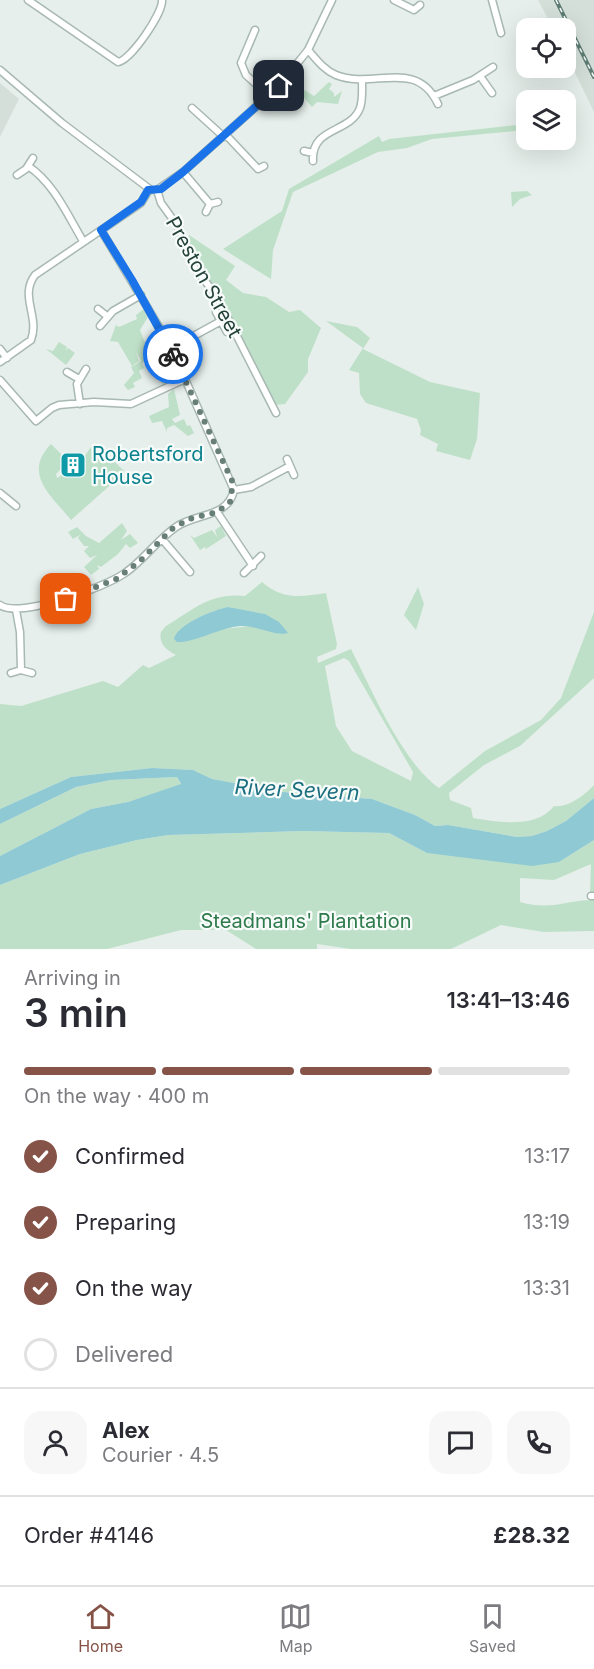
<!DOCTYPE html>
<html lang="en">
<head>
<meta charset="utf-8">
<style>
	body { margin:0; font-family:Inter,sans-serif; background:#f7f7f7; color:#2b2b33; height:100vh; display:flex; flex-direction:column; font-size:22px; white-space:nowrap }
	* { box-sizing:border-box; margin:0 }
	p { font-size:20px; color:#7c7c81 }
	.icon { flex:none; width:33px; height:33px; fill:none; stroke:currentColor; stroke-width:2; stroke-linecap:round; stroke-linejoin:round }
	.map { position:relative; height:949px; overflow:hidden }
	.details { display:flex; flex-direction:column; background:#fff; flex:1 }
	.details>* { flex:none }
	.controls { position:absolute; left:516px; top:18px; display:grid; gap:12px }
	.controls a { display:grid; place-items:center; width:60px; height:60px; border-radius:12px; background:#fff; box-shadow:0 6px 24px #0002; font-size:30px }
	.pin { position:absolute; display:grid; place-items:center; width:51px; height:51px; color:#fff; margin:-26px; border-radius:12px; box-shadow:0 3px 9px #0006 }
	.courier { position:absolute; display:grid; place-items:center; width:60px; height:60px; margin:-30px; border:4px solid #1a73e8; border-radius:50%; background:#fff; color:#222; box-shadow:0 2px 8px #0007 }
	.overview em { font-style:normal; font-weight:600 }
	.overview div { display:flex; flex-direction:column-reverse }
	.overview { display:flex; align-items:center; justify-content:space-between; height:102px; padding:0 24px }
	h1 { font-size:39px; font-weight:600; line-height:45px }
	.bar { display:grid; grid-template-columns:repeat(4,1fr); gap:9px 6px; align-content:center; height:72px; padding:0 24px }
	.bar i { height:8px; border-radius:4px; background:#e1e1e2 }
	.bar .active { background:#855347 }
	.bar p { grid-column:span 4 }
	.line { display:flex; align-items:center; gap:15px; padding:0 24px; border-top:2px solid #e1e1e2 }
	.line div { flex:1 }
	.round { display:grid; place-items:center; flex:none; width:63px; height:63px; border-radius:18px; background:#f7f7f7 }
	ol { padding:0 24px; list-style:none }
	li { display:flex; align-items:center; gap:18px; height:66px }
	li p { margin-inline-start:auto }
	li .icon { padding:6px; border-radius:50%; background:#855347; color:#fff; stroke-width:4 }
	li:last-child { color:#7c7c81 }
	li i { width:33px; height:33px; border:3px solid #e1e1e2; border-radius:50% }
	.menu { display:flex; justify-content:space-around; align-items:center; height:84px; border-top:2px solid #e1e1e2; background:#fff; font-size:16px; color:#7c7c81 }
	.menu a { display:grid; justify-items:center; gap:3px }
	.menu .active { color:#855347 }
	.map>svg:first-child { display:block }
</style>
</head>
<body>
<div class="map">
<svg width="594" height="949" viewBox="0 0 594 949">
	<rect width="100%" height="100%" fill="#e6efeb"/>
	<path fill="#d4dfda" d="M 538,0 L 594,0 L 594,112 L 566,54 L 566,28 L 553,28 Z
		M 0,83 L 19,99 L 0,137 Z"/>
	<path fill="#bfe0c8" fill-rule="evenodd" d="M 329,82 L 332,84 L 329,89 L 334,93 L 334,97 L 342,91 L 338,104 L 317,102 L 312,107 L 301,94 L 305,90 L 314,96 Z
		M 525,90 L 531,100 L 526,100 L 525,142 L 522,134 L 515,131 L 432,139 L 407,148 L 378,152 L 293,192 L 273,250 L 271,279 L 223,249 L 282,211 L 289,189 L 379,136 L 382,142 L 389,139 L 525,124 Z
		M 527,191 L 532,195 L 520,199 L 512,207 L 511,192 Z
		M 189,235 L 235,266 L 226,280 L 243,293 L 266,297 L 289,312 L 300,310 L 321,328 L 308,359 L 308,372 L 285,404 L 275,405 L 219,292 L 196,265 L 186,241 Z
		M 144,309 L 148,317 L 140,330 L 151,358 L 142,363 L 144,368 L 139,371 L 142,378 L 133,383 L 135,387 L 128,390 L 124,385 L 134,373 L 131,367 L 141,361 L 136,352 L 139,361 L 132,366 L 118,342 L 110,341 L 116,325 L 119,327 L 137,319 L 136,315 Z
		M 326,321 L 357,327 L 370,338 L 363,349 L 430,382 L 480,393 L 477,439 L 470,460 L 436,451 L 438,444 L 420,435 L 421,430 L 417,419 L 366,403 L 360,394 L 359,373 L 349,370 L 363,348 Z
		M 59,342 L 67,347 L 65,351 L 68,348 L 75,353 L 66,365 L 46,349 L 53,351 Z
		M 155,363 L 163,375 L 166,373 L 170,381 L 163,384 L 156,375 L 153,376 L 148,366 Z
		M 174,389 L 180,415 L 172,419 L 175,423 L 184,419 L 187,426 L 190,425 L 194,433 L 188,436 L 174,425 L 167,428 L 167,432 L 162,421 L 152,423 L 149,416 L 169,407 L 168,394 Z
		M 51,444 L 68,461 L 56,474 L 57,478 L 67,472 L 70,475 L 77,467 L 82,471 L 85,468 L 80,463 L 91,447 L 103,457 L 107,454 L 125,472 L 71,520 C 51,495 22,474 51,444 Z
		M 122,523 L 127,531 L 121,540 L 130,534 L 138,543 L 130,548 L 126,544 L 118,554 L 101,567 L 97,565 L 99,569 L 91,575 L 84,567 L 97,555 L 90,558 L 84,551 L 89,546 L 84,546 L 78,538 L 80,535 L 73,539 L 68,532 L 77,527 L 86,536 L 99,543 Z
		M 221,526 L 226,536 L 206,549 L 205,547 L 200,550 L 190,535 L 194,538 L 212,530 L 217,537 L 215,530 Z
		M 262,582 C 283,600 300,597 326,593 L 337,644 L 336,649 L 317,657 L 318,663 L 351,649 C 372,690 402,762 439,788 L 485,751 L 541,720 L 561,698 L 594,612 L 594,678 L 520,746 L 484,765 L 449,793 L 450,800 L 471,808 L 473,818 C 497,822 537,829 554,806 C 568,808 585,795 594,785 L 594,798 L 566,821 L 547,831 L 532,836 L 517,837 L 448,825 L 435,826 L 415,815 L 372,799 L 283,792 L 212,779 L 193,770 L 152,768 L 71,777 L 0,809 L 0,704 L 21,706 L 103,681 L 118,687 L 143,665 L 149,668 L 176,655 C 167,651 158,643 161,632 L 166,626 C 194,609 211,592 245,596 ZM 228,607 L 264,614 L 252,626 L 213,630 L 187,641 L 174,639 C 177,625 215,609 228,607 ZM 344,658 L 349,661 L 413,772 L 411,781 L 352,751 L 336,726 L 325,666 Z
		M 418,587 L 424,604 L 416,630 L 404,615 Z
		M 177,777 L 181,785 L 128,802 L 91,809 L 0,856 L 0,824 L 76,787 L 111,780 Z
		M 303,831 L 389,833 L 427,853 L 559,862 L 594,840 L 594,894 L 590,894 L 591,864 L 554,880 L 520,878 L 520,902 C 552,911 565,900 594,900 L 594,931 L 544,932 L 501,925 L 451,949 L 351,949 L 317,944 L 317,949 L 256,949 L 226,930 L 181,930 L 107,949 L 0,949 L 0,885 L 80,854 L 137,840 L 168,835 Z"/>
	<path fill="#8ec9d4" d="M 228,607 L 265,614 L 279,622 L 288,633 C 277,637 256,625 240,626 C 219,628 194,643 177,642 L 174,639 C 176,625 215,609 228,607 Z
		M 152,768 L 193,770 L 212,779 L 283,792 L 372,799 L 415,815 L 435,826 L 448,825 L 517,837 L 532,836 L 547,831 L 566,821 L 594,798 L 594,840 L 559,862 L 532,866 L 427,853 L 389,833 L 303,831 L 168,835 L 137,840 L 80,854 L 0,885 L 0,856 L 91,809 L 128,802 L 181,784 L 177,777 L 111,780 L 76,787 L 0,824 L 0,809 L 71,777 Z"/>
	<g fill="none" stroke-linecap="round" stroke-linejoin="round">
		<g stroke="#a8b8b2" stroke-width="9">
			<path id="minor" d="M 28,0 L 118,62 C 131,60 163,13 162,0
				M 394,0 L 414,10 L 420,5
				M 492,0 L 501,33
				M 255,30 L 241,63 L 246,75 L 269,96
				M 308,50 C 316,59 324,70 336,75 C 373,90 416,57 438,104
				M 0,70 L 62,123 L 151,190
				M 480,76 L 492,93
				M 434,96 L 473,80 L 493,67
				M 192,108 L 224,137
				M 226,135 L 258,169 L 264,166
				M 304,151 L 313,153
				M 313,161 C 311,126 350,134 360,108 C 363,99 362,89 362,80
				M 28,166 C 54,183 68,216 83,241
				M 183,172 L 210,204
				M 17,175 L 26,169 L 33,158
				M 157,190 L 183,172 L 279,86 L 308,50 L 332,0
				M 157,190 L 161,203 L 179,228 L 194,267 L 216,295 L 276,413
				M 206,212 L 210,204 L 218,202
				M 101,230 L 159,327 L 185,379
				M 98,309 L 107,316
				M 216,312 L 227,332
				M 100,326 L 113,311 L 141,295
				M 0,349 L 7,358
				M 170,349 L 221,321
				M 0,362 L 31,340 C 40,317 19,296 35,275 L 141,203 L 149,190
				M 67,372 L 79,379
				M 0,380 L 36,421 L 52,408 L 59,405 L 94,402 L 131,404 L 185,379 L 234,490 C 228,518 196,513 176,527 C 157,540 144,560 125,573 C 106,587 19,619 0,605
				M 80,404 L 77,384 L 86,369
				M 287,459 L 294,475
				M 234,490 L 251,487 L 290,466
				M 0,493 L 16,506
				M 217,512 L 253,566
				M 162,539 L 190,572
				M 244,573 L 261,556
				M 16,610 L 20,632 L 21,670
				M 11,673 L 21,670 L 32,673
				M 591,896 L 594,896"/>
		</g>
		<use href="#minor" stroke="#fff" stroke-width="6"/>
		<g stroke="#5f7d75" stroke-width="4">
			<path id="rail" d="M 556,0 L 594,77"/>
		</g>
		<use href="#rail" stroke="#f7fbf9" stroke-width="1.5" stroke-dasharray="4.5" stroke-linecap="butt"/>
	</g>
	<g fill="none" stroke-linecap="round" stroke-linejoin="round">
		<path stroke="#687f78" stroke-width="6" stroke-dasharray="0 10.8" d="M 66,599 L 116,579 L 139,562 L 172,529 L 189,519 L 217,512 L 230,502 L 233,483 L 173,354"/>
		<path stroke="#1a73e8" stroke-width="8" d="M 173,354 L 132,280 L 101,230 L 141,202 L 148,190 L 161,189 L 183,172 L 279,86"/>
	</g>
	<defs>
		<g id="building-square" transform="scale(1.35)"><rect x="-9" y="-9" width="18" height="18" rx="4" fill="#0f9aa8" stroke="#f7fbf9"/><path d="M-4-6H4V6H1V3H-1V6H-4ZM-2.5-4.3h1.7v1.8h-1.7ZM.8-4.3h1.7v1.8H.8ZM-2.5-1h1.7V.8h-1.7ZM.8-1h1.7V.8H.8Z" fill="#fff"/></g>
	</defs>
	<g fill-rule="evenodd">
		<use href="#building-square" x="73" y="465"/>
	</g>
	<g text-anchor="middle" stroke-width="4.5" stroke-linejoin="round" paint-order="stroke">
		<g font-size="20" fill="#24423a" stroke="#f7fbf9">
			<text transform="translate(204 277) rotate(61)" y="7">Preston Street</text>
		</g>
		<g font-size="20" fill="#0d838f" stroke="#f7fbf9" text-anchor="start">
			<text x="92" y="461">Robertsford<tspan x="92" dy="23">House</tspan></text>
		</g>
		<g font-size="20" fill="#2d7a4b" stroke="#f7fbf9">
			<text x="306" y="928">Steadmans' Plantation</text>
		</g>
		<g font-size="21" font-style="italic" fill="#1c6f80" stroke="#f7fbf9">
			<text transform="translate(297 790) rotate(3)" y="7">River Severn</text>
		</g>
	</g>
</svg>
<div class="controls">
<a><svg class="icon" aria-label="locate" viewBox="0 0 24 24"><circle cx="12" cy="12" r="6"/><path d="M12 2v4M12 18v4M2 12h4M18 12h4"/></svg></a>
<a><svg class="icon" aria-label="layers" viewBox="0 0 24 24"><path d="M12 4l9 5-9 5-9-5zM3 14l9 5 9-5"/></svg></a>
</div>
<div class="pin" style="left:66px;top:599px;background:#ea580c"><svg class="icon" aria-label="bag" viewBox="0 0 24 24"><path d="M5 8h14l-1 12H6zM9 8a3 3 0 0 1 6 0"/></svg></div>
<div class="pin" style="left:279px;top:86px;background:#1f2937"><svg class="icon" aria-label="home" viewBox="0 0 24 24"><path d="M3 11l9-7 9 7M6 9v11h12V9"/></svg></div>
<div class="courier" style="left:173px;top:354px"><svg class="icon" aria-label="bike" viewBox="0 0 24 24"><circle cx="6" cy="16" r="4"/><circle cx="18" cy="16" r="4"/><path d="M6 16l4-8h5l3 8M10 8l3 8H6M13 5h3"/></svg></div>
</div>
<section class="details">
<div class="overview"><div><h1>3 min</h1><p>Arriving in</p></div><em>13:41–13:46</em></div>
<div class="bar"><i class="active"></i><i class="active"></i><i class="active"></i><i></i><p>On the way · 400 m</p></div>
<ol>
<li><svg class="icon" aria-label="check" viewBox="0 0 24 24"><path d="M5 12l5 5 9-10"/></svg>Confirmed<p>13:17</p></li>
<li><svg class="icon" aria-label="check" viewBox="0 0 24 24"><path d="M5 12l5 5 9-10"/></svg>Preparing<p>13:19</p></li>
<li><svg class="icon" aria-label="check" viewBox="0 0 24 24"><path d="M5 12l5 5 9-10"/></svg>On the way<p>13:31</p></li>
<li><i></i>Delivered</li>
</ol>
<div class="line" style="height:108px"><a class="round"><svg class="icon" aria-label="person" viewBox="0 0 24 24"><circle cx="12" cy="8" r="4"/><path d="M4 21q1-7 8-7t8 7"/></svg></a><div><b>Alex</b><p>Courier · 4.5</p></div><a class="round"><svg class="icon" aria-label="chat" viewBox="0 0 24 24"><path d="M4 5h16v11H9l-5 4z"/></svg></a><a class="round"><svg class="icon" aria-label="phone" viewBox="0 0 24 24"><path d="M5 4h4l2 5-3 2q2 4 5 5l2-3 5 2v4C11 20 4 13 5 4z"/></svg></a></div>
<div class="line" style="height:78px"><div>Order #4146</div><b>£28.32</b></div>
</section>
<nav class="menu">
<a class="active"><svg class="icon" aria-label="home" viewBox="0 0 24 24"><path d="M3 11l9-7 9 7M6 9v11h12V9"/></svg>Home</a>
<a><svg class="icon" aria-label="map" viewBox="0 0 24 24"><path d="M3 6l6-2 6 2 6-2v14l-6 2-6-2-6 2zM9 4v14M15 6v14"/></svg>Map</a>
<a><svg class="icon" aria-label="saved" viewBox="0 0 24 24"><path d="M7 4h10v16l-5-4-5 4z"/></svg>Saved</a>
</nav>
</body>
</html>
